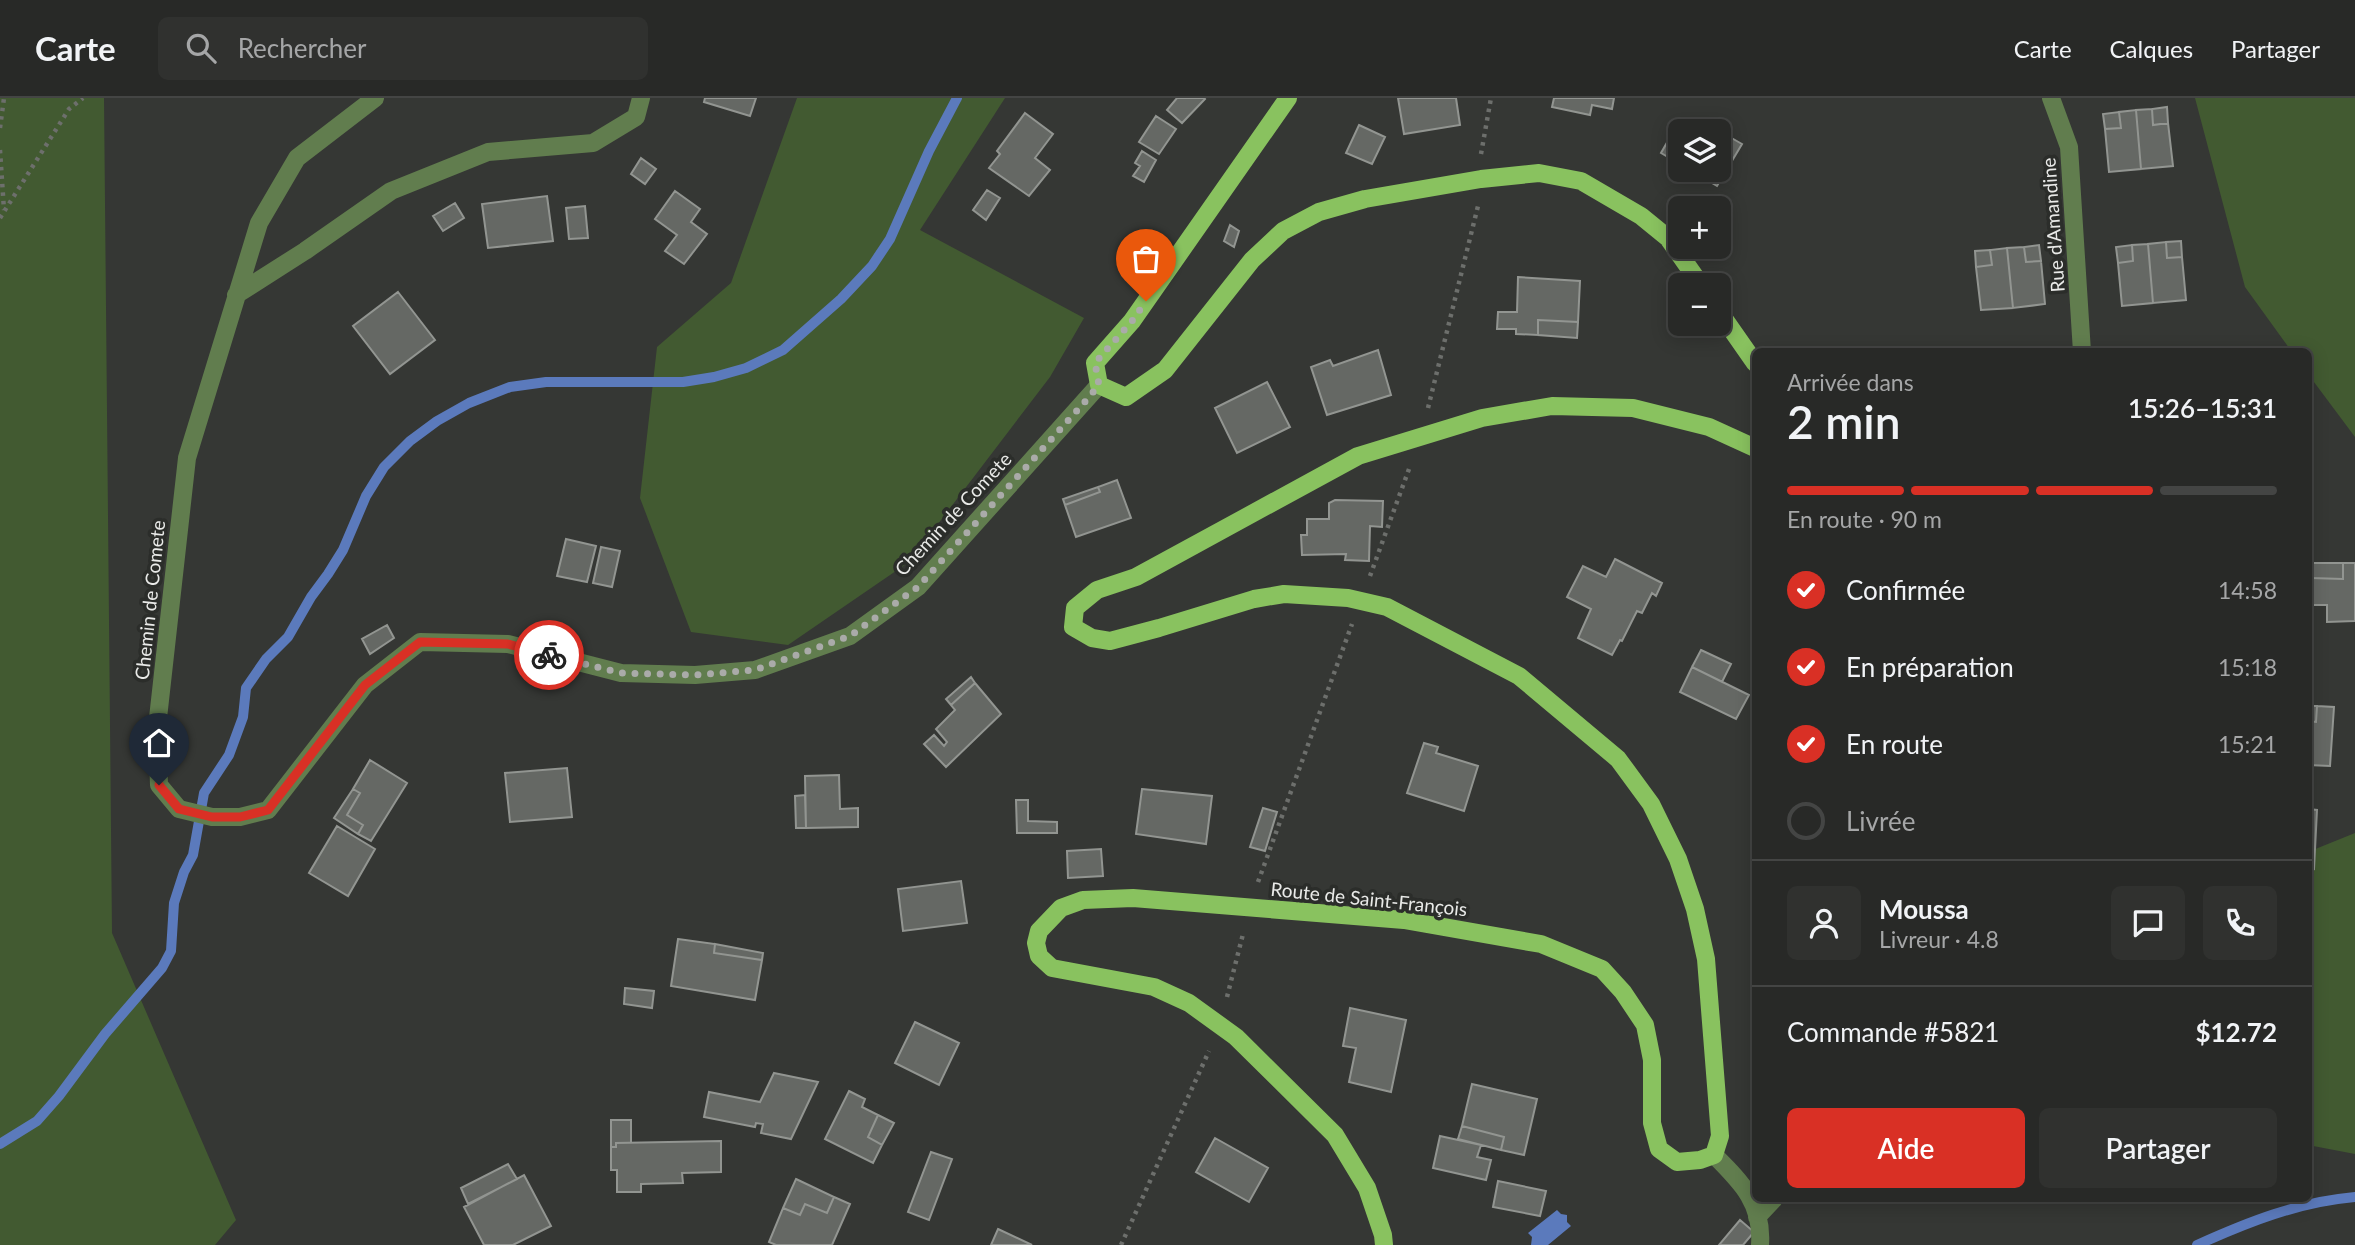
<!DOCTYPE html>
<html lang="fr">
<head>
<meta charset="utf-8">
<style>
	body { margin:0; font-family:Lato,sans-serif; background:#30312f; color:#f1f3f6; height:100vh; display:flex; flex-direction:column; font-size:26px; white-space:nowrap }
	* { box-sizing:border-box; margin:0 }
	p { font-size:23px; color:#a5a6a7 }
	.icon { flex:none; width:38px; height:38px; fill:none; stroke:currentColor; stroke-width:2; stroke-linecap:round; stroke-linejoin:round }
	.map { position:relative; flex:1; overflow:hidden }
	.sheet { position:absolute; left:1752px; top:250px; width:560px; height:854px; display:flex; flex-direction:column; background:#282927; border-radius:10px; box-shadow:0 4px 18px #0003,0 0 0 2px #444544 }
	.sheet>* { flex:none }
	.fabs { position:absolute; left:1668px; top:21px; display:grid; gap:14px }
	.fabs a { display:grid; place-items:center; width:63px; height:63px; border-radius:10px; background:#282927; box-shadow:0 4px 18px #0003,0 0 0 2px #444544; font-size:35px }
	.pin { position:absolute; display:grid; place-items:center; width:60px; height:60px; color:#fff; margin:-72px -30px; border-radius:50% 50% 50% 0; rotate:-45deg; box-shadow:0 0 7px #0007 }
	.pin .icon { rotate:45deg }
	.courier { position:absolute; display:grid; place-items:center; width:70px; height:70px; margin:-35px; border:5px solid #d93025; border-radius:50%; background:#fff; color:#222; box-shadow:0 2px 9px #0007 }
	.overview em { font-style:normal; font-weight:600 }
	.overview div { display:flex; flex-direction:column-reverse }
	.overview { display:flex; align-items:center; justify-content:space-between; height:119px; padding:0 35px }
	h1 { font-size:46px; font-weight:600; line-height:52px }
	.bar { display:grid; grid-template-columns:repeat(4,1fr); gap:10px 7px; align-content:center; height:84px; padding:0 35px }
	.bar i { height:9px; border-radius:5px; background:#444544 }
	.bar .selected { background:#d93025 }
	.bar p { grid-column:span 4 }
	.line { display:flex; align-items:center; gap:18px; padding:0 35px; border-top:2px solid #444544 }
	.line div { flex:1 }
	.round { display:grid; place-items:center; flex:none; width:74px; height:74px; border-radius:10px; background:#30312f }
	ol { padding:0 35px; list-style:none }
	li { display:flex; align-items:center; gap:21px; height:77px }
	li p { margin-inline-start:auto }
	li .icon { padding:7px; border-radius:50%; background:#d93025; color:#fff; stroke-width:4 }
	li:last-child { color:#a5a6a7 }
	li i { width:38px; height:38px; border:4px solid #444544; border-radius:50% }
	.action { display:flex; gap:14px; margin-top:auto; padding:14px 35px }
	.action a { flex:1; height:80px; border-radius:10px; background:#d93025; color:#fff; font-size:28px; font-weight:600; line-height:80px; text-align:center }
	.action a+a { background:#30312f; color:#f1f3f6 }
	header { display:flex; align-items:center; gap:42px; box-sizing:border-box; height:98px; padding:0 35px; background:#282927; border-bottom:2px solid #444544 }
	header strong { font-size:33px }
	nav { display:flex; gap:38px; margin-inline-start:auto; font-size:24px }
	.search { width:490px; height:63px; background:#30312f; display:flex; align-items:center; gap:18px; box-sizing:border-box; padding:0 24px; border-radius:10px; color:#a5a6a7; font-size:26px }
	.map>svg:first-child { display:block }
</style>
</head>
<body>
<header>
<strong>Carte</strong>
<div class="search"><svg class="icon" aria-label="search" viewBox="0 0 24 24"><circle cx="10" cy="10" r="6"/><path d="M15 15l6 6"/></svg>Rechercher</div>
<nav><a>Carte</a><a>Calques</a><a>Partager</a></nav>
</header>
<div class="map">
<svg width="2355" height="1147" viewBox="0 0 2355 1147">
	<rect width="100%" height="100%" fill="#353734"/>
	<path fill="#425a31" d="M 0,0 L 104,0 L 112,835 L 236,1122 L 215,1147 L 0,1147 Z
		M 797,0 L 1005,0 L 920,132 L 1084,220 L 1050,279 L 909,464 L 788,547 L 691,534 L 640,400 L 657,249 L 731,185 Z
		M 2195,0 L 2355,0 L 2355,339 L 2308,276 L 2308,254 L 2292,254 L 2245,189 Z
		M 2355,735 L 2355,1056 L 2308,1047 L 2308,754 Z"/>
	<path fill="#5b7abc" d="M 1557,1112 L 1561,1116 L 1567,1117 L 1567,1124 L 1571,1128 L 1548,1147 L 1531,1147 L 1532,1139 L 1528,1135 Z"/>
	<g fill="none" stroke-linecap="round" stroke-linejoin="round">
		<path stroke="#5b7abc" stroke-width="10" d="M 0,1046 L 37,1023 L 59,998 L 105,936 L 162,870 L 171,853 L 174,805 L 184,774 L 193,757 L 204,695 L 229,657 L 243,619 L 246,590 L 266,561 L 288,539 L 311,499 L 328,476 L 343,452 L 366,398 L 384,369 L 410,343 L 437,323 L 469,305 L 510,289 L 546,284 L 683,284 L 714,279 L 746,270 L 783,252 L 841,201 L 872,168 L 890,141 L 929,53 L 957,0
			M 2197,1147 C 2248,1124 2298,1104 2355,1099"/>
	</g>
	<path fill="#656864" stroke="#929591" stroke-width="2" d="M 705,0 L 756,0 L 750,18 L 704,4 Z
		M 1177,0 L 1204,0 L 1205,1 L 1182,25 L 1167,12 Z
		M 1398,0 L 1456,0 L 1460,27 L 1404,36 Z
		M 1554,0 L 1614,0 L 1612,11 L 1592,7 L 1590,17 L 1552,9 Z
		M 2167,9 L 2168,25 L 2153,27 L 2152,11 Z
		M 2152,11 L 2153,27 L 2168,25 L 2173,68 L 2141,71 L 2136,12 Z
		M 2136,12 L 2141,71 L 2109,74 L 2105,31 L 2121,30 L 2119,14 Z
		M 2119,14 L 2121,30 L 2105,31 L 2103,16 Z
		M 1025,15 L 1053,36 L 1035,60 L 1050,72 L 1029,98 L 989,70 L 1000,56 L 997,53 Z
		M 1156,18 L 1176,31 L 1159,56 L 1139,44 Z
		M 1680,22 L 1701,33 L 1680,33 L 1680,66 L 1661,55 Z
		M 1359,27 L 1385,39 L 1372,66 L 1346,55 Z
		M 1721,34 L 1742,46 L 1717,88 L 1690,72 L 1718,72 L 1718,38 Z
		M 1142,53 L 1156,62 L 1144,84 L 1133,78 L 1140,68 L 1135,65 Z
		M 641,60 L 656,71 L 645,86 L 631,76 Z
		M 987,92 L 1000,100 L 986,122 L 973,112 Z
		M 675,93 L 700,111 L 691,124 L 707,136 L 684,166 L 665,153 L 677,137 L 655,121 Z
		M 547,98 L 553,143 L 488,150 L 482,106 Z
		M 455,105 L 464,120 L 443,133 L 433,118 Z
		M 585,108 L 588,140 L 569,141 L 566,110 Z
		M 1230,127 L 1239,133 L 1234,149 L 1224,143 Z
		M 2181,143 L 2182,159 L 2167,160 L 2166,144 Z
		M 2166,144 L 2167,160 L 2182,159 L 2186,202 L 2153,205 L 2148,146 Z
		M 2148,146 L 2153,205 L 2122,208 L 2118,165 L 2133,163 L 2132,147 Z
		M 2039,147 L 2041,163 L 2026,164 L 2024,149 Z
		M 2132,147 L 2133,163 L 2118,165 L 2116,149 Z
		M 2024,149 L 2026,164 L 2041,163 L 2045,206 L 2013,210 L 2007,150 Z
		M 2007,150 L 2013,210 L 1981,212 L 1976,169 L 1992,167 L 1990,152 Z
		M 1990,152 L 1992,167 L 1976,169 L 1975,153 Z
		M 1518,179 L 1580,183 L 1578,224 L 1538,222 L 1538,237 L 1516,236 L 1516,231 L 1497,231 L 1498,214 L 1517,214 Z
		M 398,194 L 435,242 L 390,276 L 353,228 Z
		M 1538,222 L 1578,224 L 1577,240 L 1538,237 Z
		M 1378,252 L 1391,297 L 1327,317 L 1311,269 L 1330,262 L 1333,268 Z
		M 1267,284 L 1290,329 L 1237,355 L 1215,310 Z
		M 1117,382 L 1131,420 L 1076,439 L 1065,407 L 1100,394 L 1098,389 Z
		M 1098,389 L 1100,394 L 1065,407 L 1063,401 Z
		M 1335,402 L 1383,403 L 1382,429 L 1370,428 L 1369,463 L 1345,462 L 1346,456 L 1302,457 L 1301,437 L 1307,437 L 1307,421 L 1329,421 L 1329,405 Z
		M 566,441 L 596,448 L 587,484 L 557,478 Z
		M 601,449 L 620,453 L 612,489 L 593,485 Z
		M 1615,461 L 1662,485 L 1656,498 L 1652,495 L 1642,515 L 1637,513 L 1622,543 L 1620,542 L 1612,557 L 1578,540 L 1591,511 L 1567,499 L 1583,468 L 1606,479 Z
		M 2311,465 L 2343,465 L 2343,481 L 2311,480 Z
		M 2343,465 L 2355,465 L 2355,523 L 2327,524 L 2327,507 L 2312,507 L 2311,480 L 2343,481 Z
		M 387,527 L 394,540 L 370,556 L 362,541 Z
		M 1701,552 L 1731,566 L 1722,584 L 1692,569 Z
		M 1692,569 L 1749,597 L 1736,621 L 1680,594 Z
		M 971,579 L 975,585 L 951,607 L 946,601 Z
		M 975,585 L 1001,616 L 946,669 L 924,646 L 934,637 L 944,648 L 947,644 L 936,631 L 955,612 L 951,607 Z
		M 2308,608 L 2317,608 L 2316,624 L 2308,623 Z
		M 2317,608 L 2334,609 L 2330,668 L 2308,667 L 2308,623 L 2316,624 Z
		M 1424,645 L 1438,649 L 1436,655 L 1478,668 L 1464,713 L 1407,695 Z
		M 370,662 L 407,685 L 371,743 L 358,736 L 363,727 L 347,717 L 360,695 L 353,691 Z
		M 567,670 L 572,719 L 510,724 L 505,675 Z
		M 839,677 L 840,711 L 858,710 L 858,729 L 806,730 L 805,678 Z
		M 353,691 L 360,695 L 347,717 L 363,727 L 358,736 L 334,720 Z
		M 1142,691 L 1212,698 L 1206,746 L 1136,736 Z
		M 805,697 L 806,730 L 796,730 L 795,698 Z
		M 1016,702 L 1028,702 L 1028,723 L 1057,724 L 1057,735 L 1017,735 Z
		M 1263,710 L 1277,714 L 1265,753 L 1250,749 Z
		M 2308,711 L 2317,712 L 2314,771 L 2308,770 Z
		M 337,728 L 375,751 L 348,798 L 309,775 Z
		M 1101,751 L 1103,778 L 1068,780 L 1067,753 Z
		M 961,783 L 967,825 L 903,833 L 898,791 Z
		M 678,841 L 715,846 L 714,855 L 762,862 L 755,902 L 671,888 Z
		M 715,846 L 763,855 L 762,862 L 714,855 Z
		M 625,890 L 654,893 L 652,910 L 624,906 Z
		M 1350,910 L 1406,922 L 1391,994 L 1349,984 L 1356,950 L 1343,948 Z
		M 915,924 L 959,945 L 939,987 L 895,965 Z
		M 774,975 L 818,984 L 791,1041 L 761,1035 L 763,1026 L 756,1025 L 755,1029 L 704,1019 L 709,994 L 760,1004 Z
		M 1472,986 L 1537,1001 L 1524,1057 L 1501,1052 L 1504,1039 L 1462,1028 Z
		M 849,993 L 865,1001 L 862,1009 L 878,1017 L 868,1039 L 882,1047 L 873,1065 L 825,1041 Z
		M 878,1017 L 894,1025 L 882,1047 L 868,1039 Z
		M 611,1022 L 631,1022 L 631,1045 L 616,1045 L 616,1049 L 611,1049 Z
		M 1462,1028 L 1504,1039 L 1501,1052 L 1458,1041 Z
		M 1440,1038 L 1481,1047 L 1477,1059 L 1491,1062 L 1486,1082 L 1433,1070 Z
		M 1215,1040 L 1268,1070 L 1249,1104 L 1196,1074 Z
		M 721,1043 L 721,1074 L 682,1075 L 683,1085 L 641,1086 L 641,1094 L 617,1094 L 617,1072 L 611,1072 L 611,1049 L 616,1049 L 616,1045 Z
		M 931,1054 L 952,1061 L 929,1122 L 908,1114 Z
		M 508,1066 L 517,1081 L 468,1106 L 461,1090 Z
		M 524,1077 L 551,1128 L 513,1147 L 484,1147 L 464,1109 Z
		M 796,1081 L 834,1099 L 827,1115 L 805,1106 L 800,1117 L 783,1110 Z
		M 1498,1083 L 1546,1093 L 1540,1118 L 1493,1109 Z
		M 834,1099 L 850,1106 L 832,1147 L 776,1147 L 769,1144 L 783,1110 L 800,1117 L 805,1106 L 827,1115 Z
		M 1740,1122 L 1754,1134 L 1743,1147 L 1719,1147 Z
		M 998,1131 L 1032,1147 L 991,1147 Z"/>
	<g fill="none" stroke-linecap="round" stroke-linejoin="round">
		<path stroke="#6d6f6c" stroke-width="4.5" stroke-dasharray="3.5 5" stroke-linecap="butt" d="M 0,30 L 4,0
			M 0,52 L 4,112
			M 1481,56 L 1491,0
			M 0,120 L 69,11 L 83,0
			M 1428,310 L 1478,108
			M 1370,478 L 1409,371
			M 1258,784 L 1352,526
			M 1227,899 L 1243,836
			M 1121,1147 L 1209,953"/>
		<path stroke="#617d4e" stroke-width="18" d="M 375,0 L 297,60 L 259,125 L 187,360 L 157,629 L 159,687 L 179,711 L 212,719 L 240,719 L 268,712 L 365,587 L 420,544 L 508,546 L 621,575 L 695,577 L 755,572 L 850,538 L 918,489 L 1099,287
			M 2051,0 L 2069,49 L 2082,254
			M 236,197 L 305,153 L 391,93 L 488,54 L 593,45 L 636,19 L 641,0
			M 1714,1057 C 1741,1084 1763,1105 1760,1147
			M 1757,1119 L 1774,1101"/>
		<path stroke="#89c25f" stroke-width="18" d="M 1288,0 L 1132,223 L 1095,265 L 1099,287 L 1126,299 L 1165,272 L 1252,162 L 1283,133 L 1319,114 L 1365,101 L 1481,81 L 1539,75 L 1581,83 L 1641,118 L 1668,140 L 1701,187
			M 1718,212 L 1755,265
			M 1384,1147 L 1383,1137 L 1367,1090 L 1335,1037 L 1236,939 L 1189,905 L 1154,889 L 1052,870 L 1039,858 L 1036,845 L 1039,833 L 1061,810 L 1083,802 L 1133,800 L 1404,822 L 1541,846 L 1602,871 L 1623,894 L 1645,927 L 1652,962 L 1652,1025 L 1659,1051 L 1677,1064 L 1700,1062 L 1714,1057 L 1720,1038 L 1706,861 L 1695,811 L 1678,761 L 1651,706 L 1618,661 L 1519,578 L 1387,509 L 1348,500 L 1284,496 L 1254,501 L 1159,530 L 1110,543 L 1092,540 L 1073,529 L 1075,510 L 1097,492 L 1136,479 L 1358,358 L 1482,320 L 1552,308 L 1633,310 L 1709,329 L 1755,350"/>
	</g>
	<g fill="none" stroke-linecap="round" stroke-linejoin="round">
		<path stroke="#aaaba9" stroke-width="7" stroke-dasharray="0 12.6" d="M 549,557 L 621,575 L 695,577 L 755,572 L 850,538 L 918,489 L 1083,306 L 1099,287 L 1095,265 L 1132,223 L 1146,203"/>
		<path stroke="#d93025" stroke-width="9" d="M 159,687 L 179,711 L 212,719 L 240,719 L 268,712 L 365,587 L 420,544 L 508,546 L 549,557"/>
	</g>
	<g text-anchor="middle" stroke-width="7" stroke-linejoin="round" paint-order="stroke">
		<g font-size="19" fill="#e9eae8" stroke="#2b2d2a">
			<text transform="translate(2053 127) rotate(-94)" y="7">Rue d'Amandine</text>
			<text transform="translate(953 416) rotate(-47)" y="7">Chemin de Comete</text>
			<text transform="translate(150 502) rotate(-84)" y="7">Chemin de Comete</text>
			<text transform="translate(1369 801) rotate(6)" y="7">Route de Saint-François</text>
		</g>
	</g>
</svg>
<div class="fabs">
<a><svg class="icon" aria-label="layers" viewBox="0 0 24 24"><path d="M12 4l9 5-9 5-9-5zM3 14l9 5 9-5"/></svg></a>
<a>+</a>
<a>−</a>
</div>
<div class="pin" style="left:1146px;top:203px;background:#ea580c"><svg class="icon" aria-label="bag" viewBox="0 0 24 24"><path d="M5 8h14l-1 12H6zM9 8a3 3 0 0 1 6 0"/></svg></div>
<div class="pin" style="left:159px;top:687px;background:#1f2937"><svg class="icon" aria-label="home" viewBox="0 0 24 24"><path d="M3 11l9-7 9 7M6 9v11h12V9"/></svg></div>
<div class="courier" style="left:549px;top:557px"><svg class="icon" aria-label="bike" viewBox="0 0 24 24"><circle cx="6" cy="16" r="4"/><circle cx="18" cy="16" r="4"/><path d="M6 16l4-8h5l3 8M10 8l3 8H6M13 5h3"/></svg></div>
<section class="sheet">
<div class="overview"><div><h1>2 min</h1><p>Arrivée dans</p></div><em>15:26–15:31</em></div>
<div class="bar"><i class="selected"></i><i class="selected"></i><i class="selected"></i><i></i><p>En route · 90 m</p></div>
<ol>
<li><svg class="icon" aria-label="check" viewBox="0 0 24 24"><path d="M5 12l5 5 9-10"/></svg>Confirmée<p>14:58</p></li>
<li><svg class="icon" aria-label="check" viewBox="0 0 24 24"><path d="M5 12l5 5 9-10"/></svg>En préparation<p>15:18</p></li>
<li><svg class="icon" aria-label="check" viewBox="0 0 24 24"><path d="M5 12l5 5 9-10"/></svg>En route<p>15:21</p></li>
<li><i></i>Livrée</li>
</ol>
<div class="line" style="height:126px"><a class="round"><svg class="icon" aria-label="person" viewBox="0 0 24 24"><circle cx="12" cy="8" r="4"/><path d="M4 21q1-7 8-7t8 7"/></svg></a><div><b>Moussa</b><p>Livreur · 4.8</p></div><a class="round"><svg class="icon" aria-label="chat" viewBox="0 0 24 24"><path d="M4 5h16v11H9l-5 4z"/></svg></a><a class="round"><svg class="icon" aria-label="phone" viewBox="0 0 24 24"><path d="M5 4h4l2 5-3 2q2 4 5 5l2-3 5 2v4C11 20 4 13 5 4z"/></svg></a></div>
<div class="line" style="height:91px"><div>Commande #5821</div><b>$12.72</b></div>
<div class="action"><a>Aide</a><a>Partager</a></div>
</section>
</div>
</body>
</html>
